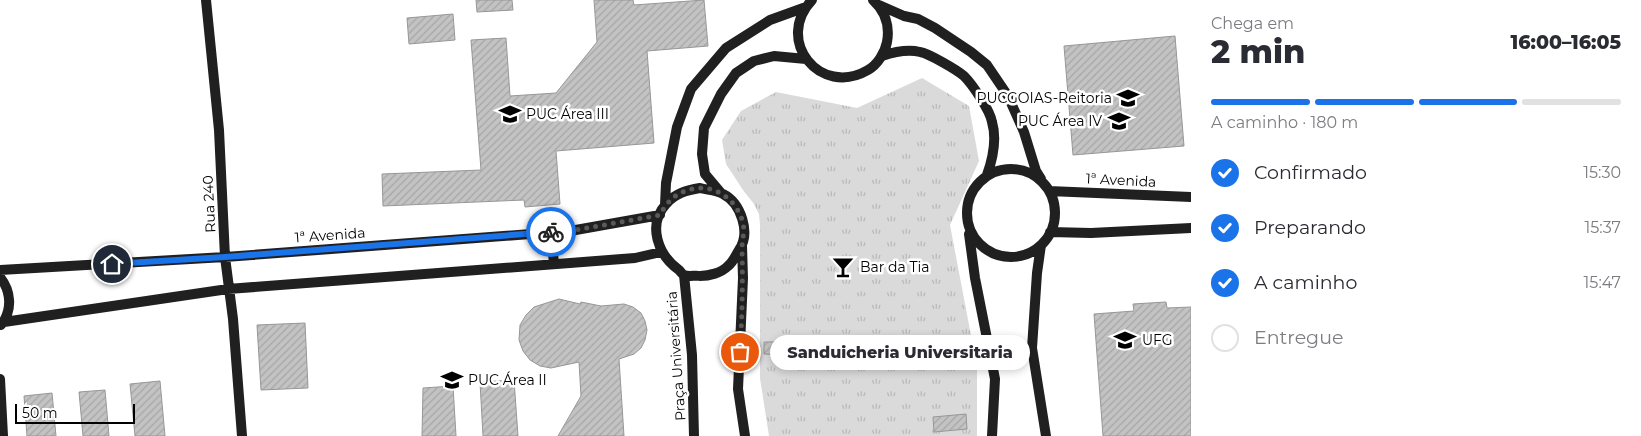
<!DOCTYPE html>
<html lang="pt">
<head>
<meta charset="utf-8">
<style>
	body { margin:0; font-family:Montserrat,sans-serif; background:#f2f2f3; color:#2b2b33; height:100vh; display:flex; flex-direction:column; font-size:19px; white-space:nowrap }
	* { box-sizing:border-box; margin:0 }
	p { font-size:16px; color:#7c7c81 }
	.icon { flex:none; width:28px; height:28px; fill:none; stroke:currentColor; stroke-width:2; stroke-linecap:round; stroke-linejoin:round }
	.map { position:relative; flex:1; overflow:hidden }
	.sheet { display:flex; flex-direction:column; background:#fff; width:450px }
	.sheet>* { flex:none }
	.scale { position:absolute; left:15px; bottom:12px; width:120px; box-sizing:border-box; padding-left:5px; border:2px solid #000; border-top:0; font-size:14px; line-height:18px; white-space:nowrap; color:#000; -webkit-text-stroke:4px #fff; paint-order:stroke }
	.pin { position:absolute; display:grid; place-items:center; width:42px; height:42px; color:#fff; margin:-21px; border:2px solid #fff; border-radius:50%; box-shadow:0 1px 5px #0007 }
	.courier { position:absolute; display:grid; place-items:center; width:50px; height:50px; margin:-25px; border:4px solid #1a73e8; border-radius:50%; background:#fff; color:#222; box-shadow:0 1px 6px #0007 }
	.bubble { position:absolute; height:35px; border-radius:18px; background:#fff; box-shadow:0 2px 8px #0003; font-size:16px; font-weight:800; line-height:35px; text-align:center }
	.summary em { font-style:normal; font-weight:800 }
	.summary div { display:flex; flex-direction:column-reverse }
	.summary { display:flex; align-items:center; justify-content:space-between; height:85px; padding:0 20px }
	h1 { font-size:32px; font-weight:800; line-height:38px }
	.bar { display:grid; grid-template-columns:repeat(4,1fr); gap:8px 5px; align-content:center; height:60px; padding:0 20px }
	.bar i { height:6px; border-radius:4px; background:#e1e1e2 }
	.bar .selected { background:#1a73e8 }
	.bar p { grid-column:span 4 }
	ol { padding:0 20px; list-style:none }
	li { display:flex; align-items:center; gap:15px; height:55px }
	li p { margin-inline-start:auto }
	li .icon { padding:5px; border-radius:50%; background:#1a73e8; color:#fff; stroke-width:4 }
	li:last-child { color:#7c7c81 }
	li i { width:28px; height:28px; border:2px solid #e1e1e2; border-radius:50% }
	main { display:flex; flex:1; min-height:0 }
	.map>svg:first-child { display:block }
</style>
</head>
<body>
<main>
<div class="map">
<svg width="1191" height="436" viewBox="0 0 1191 436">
	<defs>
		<pattern id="park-tufts" width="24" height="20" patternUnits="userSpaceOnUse" patternTransform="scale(1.25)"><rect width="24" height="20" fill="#dadada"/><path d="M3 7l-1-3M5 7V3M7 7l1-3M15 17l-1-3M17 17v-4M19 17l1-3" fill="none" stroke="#b9b9b9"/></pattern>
		<pattern id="building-hatch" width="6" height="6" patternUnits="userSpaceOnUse" patternTransform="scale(1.25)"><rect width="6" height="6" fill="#c3c3c3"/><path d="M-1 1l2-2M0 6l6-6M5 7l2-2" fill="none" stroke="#a6a6a6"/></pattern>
	</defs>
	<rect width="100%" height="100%" fill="#fff"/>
	<path fill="url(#park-tufts)" d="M 922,78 L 969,106 L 979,161 L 950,225 L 977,367 L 977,436 L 769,436 L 760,378 L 760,225 L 759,214 L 754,204 L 743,190 L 726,164 L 722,140 L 741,111 L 776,92 L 857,108 Z"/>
	<path fill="url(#building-hatch)" stroke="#979797" d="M 476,0 L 512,0 L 513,10 L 477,12 Z
		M 594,0 L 633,0 L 634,5 L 704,0 L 708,46 L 647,51 L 654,143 L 556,151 L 560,204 L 525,207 L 524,200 L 383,206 L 382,174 L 481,170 L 471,40 L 506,38 L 510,96 L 556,93 L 597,42 Z
		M 453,14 L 455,40 L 409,44 L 407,18 Z
		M 1175,36 L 1184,146 L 1073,155 L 1064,46 Z
		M 559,299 L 580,304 L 581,302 L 601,306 L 624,304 L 633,307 L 641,313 L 645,321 L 647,330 L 645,340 L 641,348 L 634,354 L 619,359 L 624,436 L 558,436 L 581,396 L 579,362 L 551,368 L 540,366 L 530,360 L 523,351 L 519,340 L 520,325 L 526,315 L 534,307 Z
		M 1166,302 L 1167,308 L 1191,307 L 1191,436 L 1103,436 L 1094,314 L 1134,311 L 1133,304 Z
		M 305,323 L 308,388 L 261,390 L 257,325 Z
		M 764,342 L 787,342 L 787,355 L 764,354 Z
		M 514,380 L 518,436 L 483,436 L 480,382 Z
		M 160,381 L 165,436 L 135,436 L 130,384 Z
		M 453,386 L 456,436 L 422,436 L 423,388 Z
		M 105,390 L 109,436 L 83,436 L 79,392 Z
		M 52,393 L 56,436 L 27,436 L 24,396 Z
		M 966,414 L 967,429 L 934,432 L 933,417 Z"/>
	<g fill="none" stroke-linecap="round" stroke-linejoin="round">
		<path stroke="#202020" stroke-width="10" d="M 206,0 L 219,130 L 225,257 L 233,319 L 242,436
			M 812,0 C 774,40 820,98 868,70 C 877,65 885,53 887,42 C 890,26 885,11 873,0
			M 879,5 L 904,16 L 918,19 L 935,28 L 971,52 L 987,65 L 1008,96 L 1024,132 L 1036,171 L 1041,179
			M 882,56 C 894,52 907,49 920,52 C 928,53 957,70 964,76 C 972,84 990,110 992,122 C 997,139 993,158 987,175
			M967 213a44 44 0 1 1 88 0a44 44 0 1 1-88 0Z
			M 700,188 C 707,190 716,190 723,194 C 741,203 751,233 739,250 C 736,255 733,262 728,266 C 721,273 709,276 700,276 C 696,275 688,277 684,275 C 682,274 681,272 679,270 C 658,255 647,225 666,204 C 675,193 688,190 700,188 Z
			M 1049,191 L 1191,197
			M 721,193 L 705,174 L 702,154 L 704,128 L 721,94 L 736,73 L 754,61 L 774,56 L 806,59
			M 665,205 L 666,183 L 677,127 L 691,89 L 726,48 L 770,20 L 806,7
			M 551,232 L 554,264
			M 1050,232 L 1091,233 L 1191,228
			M 969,234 L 975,278 L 995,379 L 992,436
			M 1041,245 L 1037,273 L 1032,348 L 1046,436
			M 742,246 L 743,278 L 738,389 L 745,436
			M 0,270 L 225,257 L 570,231 L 660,215
			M 684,275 L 692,355 L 694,436
			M 0,277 C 11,291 13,310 1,325
			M 4,322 L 228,289 L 635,258 L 661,252
			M 0,379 L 3,436"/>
	</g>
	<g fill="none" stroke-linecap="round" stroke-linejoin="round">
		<path stroke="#595959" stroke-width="5" stroke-dasharray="0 9" d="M 551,232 L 570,231 L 660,215 C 668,199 681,189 699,188 C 720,187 738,203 743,223 C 745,232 742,240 742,249 C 743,284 742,317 740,352"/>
		<path stroke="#1a73e8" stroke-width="6" d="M 112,264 L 225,257 L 551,232"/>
	</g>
	<defs>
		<g id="university-bare" transform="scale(1.725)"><path d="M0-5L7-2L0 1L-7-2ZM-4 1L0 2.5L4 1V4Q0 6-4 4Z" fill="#000" stroke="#fff" stroke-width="2.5" paint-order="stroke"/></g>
		<g id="bar-bare" transform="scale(1.725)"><path d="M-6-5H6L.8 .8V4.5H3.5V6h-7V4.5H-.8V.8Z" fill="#000" stroke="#fff" stroke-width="2.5" paint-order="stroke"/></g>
	</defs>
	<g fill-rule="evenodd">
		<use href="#university-bare" x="1128" y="98"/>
		<use href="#university-bare" x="510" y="114"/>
		<use href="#university-bare" x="1119" y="121"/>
		<use href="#bar-bare" x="843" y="267"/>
		<use href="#university-bare" x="1125" y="340"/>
		<use href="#university-bare" x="452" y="380"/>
	</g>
	<g text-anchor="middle" stroke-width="5" stroke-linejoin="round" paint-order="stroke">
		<g font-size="14" fill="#000" stroke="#fff" text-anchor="start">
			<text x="1112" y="103" text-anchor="end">PUCGOIAS-Reitoria</text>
			<text x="526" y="119">PUC Área III</text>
			<text x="1102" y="126" text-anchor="end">PUC Área IV</text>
			<text x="860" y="272">Bar da Tia</text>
			<text x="1142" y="345">UFG</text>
			<text x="468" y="385">PUC Área II</text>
		</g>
		<g font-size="14" fill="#000" stroke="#fff">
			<text transform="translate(1121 180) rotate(3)" y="5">1ª Avenida</text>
			<text transform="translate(209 204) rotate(-93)" y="5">Rua 240</text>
			<text transform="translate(330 235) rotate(-4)" y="5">1ª Avenida</text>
			<text transform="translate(676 356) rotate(-94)" y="5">Praça Universitária</text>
		</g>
	</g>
</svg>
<div class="scale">50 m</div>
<div class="pin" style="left:740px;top:352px;background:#ea580c"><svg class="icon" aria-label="bag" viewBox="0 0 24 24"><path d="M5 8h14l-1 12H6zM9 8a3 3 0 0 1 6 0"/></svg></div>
<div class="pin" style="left:112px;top:264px;background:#1f2937"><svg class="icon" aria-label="home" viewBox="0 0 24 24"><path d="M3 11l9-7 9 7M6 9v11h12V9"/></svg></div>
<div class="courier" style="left:551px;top:232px"><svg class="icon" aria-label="bike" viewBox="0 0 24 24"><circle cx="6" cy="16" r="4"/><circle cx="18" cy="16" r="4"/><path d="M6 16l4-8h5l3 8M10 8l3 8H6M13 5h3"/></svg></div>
<div class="bubble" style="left:770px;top:335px;width:260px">Sanduicheria Universitaria</div>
</div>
<section class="sheet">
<div class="summary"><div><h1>2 min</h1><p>Chega em</p></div><em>16:00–16:05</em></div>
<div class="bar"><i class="selected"></i><i class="selected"></i><i class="selected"></i><i></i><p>A caminho · 180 m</p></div>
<ol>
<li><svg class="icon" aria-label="check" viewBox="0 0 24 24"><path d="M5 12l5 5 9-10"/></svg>Confirmado<p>15:30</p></li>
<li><svg class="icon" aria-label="check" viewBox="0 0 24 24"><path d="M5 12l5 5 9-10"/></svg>Preparando<p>15:37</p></li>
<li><svg class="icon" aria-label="check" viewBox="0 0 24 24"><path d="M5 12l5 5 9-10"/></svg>A caminho<p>15:47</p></li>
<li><i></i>Entregue</li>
</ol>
</section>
</main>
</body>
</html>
